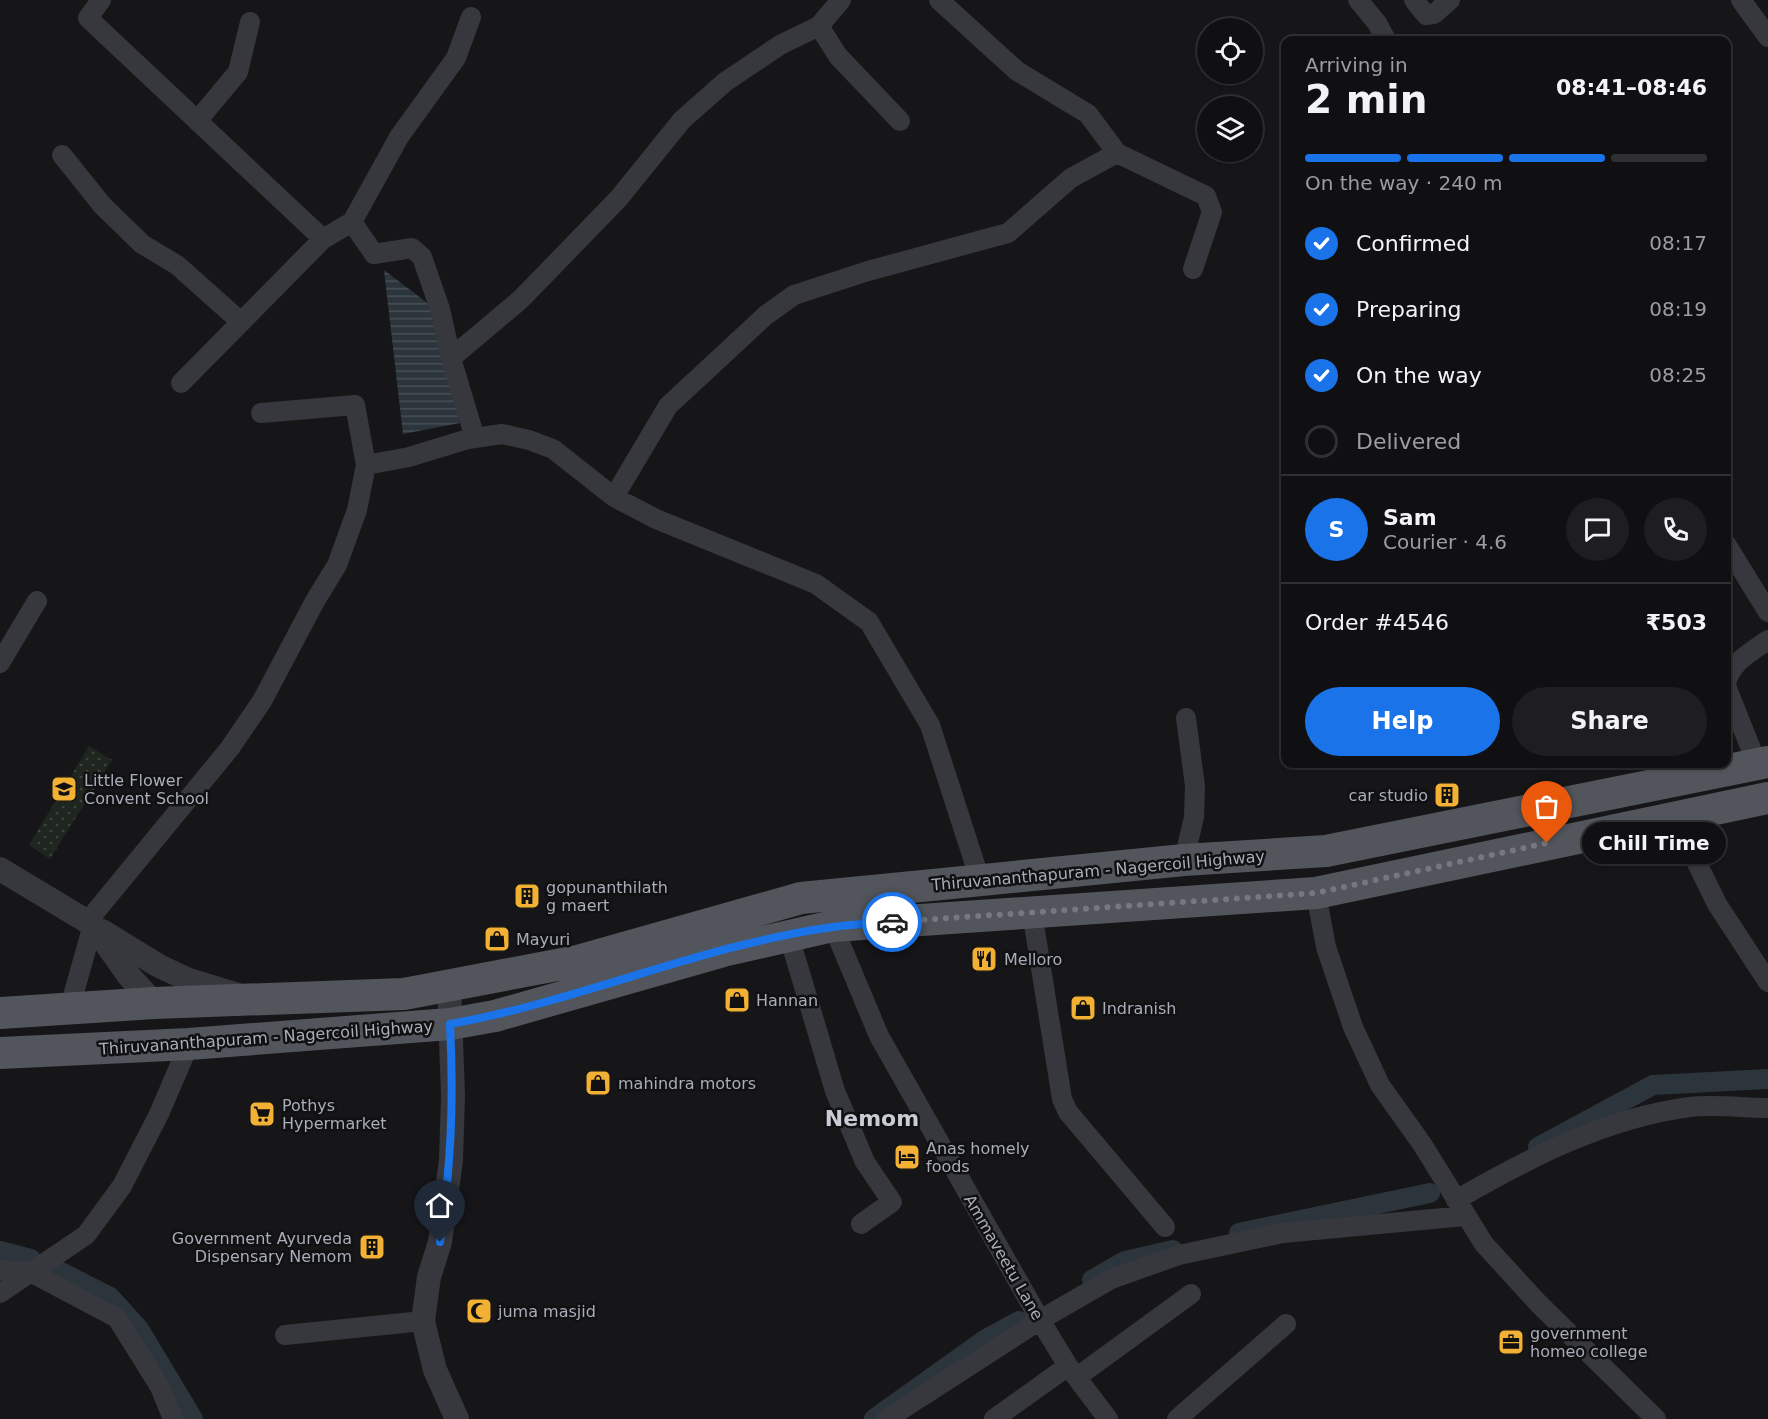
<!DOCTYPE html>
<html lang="en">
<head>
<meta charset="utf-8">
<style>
	body { margin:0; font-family:"DejaVu Sans",sans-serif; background:#1e1e20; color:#f1f3f6; height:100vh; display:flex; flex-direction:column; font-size:22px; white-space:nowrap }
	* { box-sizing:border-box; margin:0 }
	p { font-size:20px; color:#9c9d9f }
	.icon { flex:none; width:33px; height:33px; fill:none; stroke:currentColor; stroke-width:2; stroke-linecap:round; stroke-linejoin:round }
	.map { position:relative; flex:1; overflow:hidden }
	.drawer { position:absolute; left:1281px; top:36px; width:450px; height:732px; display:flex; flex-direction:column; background:#101012; border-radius:12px; box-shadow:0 2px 4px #0004,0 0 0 2px #303032 }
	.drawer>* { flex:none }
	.fabs { position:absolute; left:1197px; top:18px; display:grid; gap:12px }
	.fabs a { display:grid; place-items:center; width:66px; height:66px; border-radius:50%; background:#101012; box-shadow:0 2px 4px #0004,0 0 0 2px #303032; font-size:30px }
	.pin { position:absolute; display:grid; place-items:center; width:51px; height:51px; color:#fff; margin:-62px -26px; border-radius:50% 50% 50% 0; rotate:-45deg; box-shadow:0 0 6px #0007 }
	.pin .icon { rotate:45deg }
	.courier { position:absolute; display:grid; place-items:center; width:60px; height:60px; margin:-30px; border:4px solid #1a73e8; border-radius:50%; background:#fff; color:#222; box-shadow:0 2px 8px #0007 }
	.bubble { position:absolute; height:42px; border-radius:21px; background:#101012; box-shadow:0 2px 4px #0004,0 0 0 2px #303032; font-size:20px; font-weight:600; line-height:42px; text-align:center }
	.headline em { font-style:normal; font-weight:600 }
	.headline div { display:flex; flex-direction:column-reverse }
	.headline { display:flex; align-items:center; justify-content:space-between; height:102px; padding:0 24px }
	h1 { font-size:39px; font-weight:600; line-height:45px }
	.bar { display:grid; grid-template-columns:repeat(4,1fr); gap:9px 6px; align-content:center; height:72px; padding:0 24px }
	.bar i { height:8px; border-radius:4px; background:#303032 }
	.bar .on { background:#1a73e8 }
	.bar p { grid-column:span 4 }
	.line { display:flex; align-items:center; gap:15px; padding:0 24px; border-top:2px solid #303032 }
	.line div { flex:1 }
	.round { display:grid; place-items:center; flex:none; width:63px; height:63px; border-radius:32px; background:#1e1e20 }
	ol { padding:0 24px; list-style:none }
	li { display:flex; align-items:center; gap:18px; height:66px }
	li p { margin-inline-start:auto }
	li .icon { padding:6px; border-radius:50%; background:#1a73e8; color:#fff; stroke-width:4 }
	li:last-child { color:#9c9d9f }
	li i { width:33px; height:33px; border:3px solid #303032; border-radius:50% }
	.cta { display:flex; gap:12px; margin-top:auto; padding:12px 24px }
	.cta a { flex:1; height:69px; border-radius:36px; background:#1a73e8; color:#fff; font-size:24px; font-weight:600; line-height:69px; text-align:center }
	.cta a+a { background:#1e1e20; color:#f1f3f6 }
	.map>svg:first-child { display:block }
</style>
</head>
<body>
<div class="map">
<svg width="1768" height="1419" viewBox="0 0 1768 1419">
	<defs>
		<pattern id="park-dots" width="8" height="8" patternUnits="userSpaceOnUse" patternTransform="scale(1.5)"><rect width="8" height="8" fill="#1e261f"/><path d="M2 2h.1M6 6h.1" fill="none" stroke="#3c433d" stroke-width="1.8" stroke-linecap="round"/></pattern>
		<pattern id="water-rules" width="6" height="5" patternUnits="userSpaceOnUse" patternTransform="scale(1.5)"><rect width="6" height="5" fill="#2c353c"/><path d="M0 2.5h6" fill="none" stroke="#485056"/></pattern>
	</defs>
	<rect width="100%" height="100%" fill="#161618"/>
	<path fill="url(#park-dots)" d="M 89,746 L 112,760 L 50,859 L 29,845 Z"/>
	<path fill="url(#water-rules)" d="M 384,270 L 430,305 L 460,423 L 403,434 Z"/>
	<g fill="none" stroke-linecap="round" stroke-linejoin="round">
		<path stroke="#2c353c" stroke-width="20" d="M 1538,1147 L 1653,1085 L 1768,1079
			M 1239,1233 L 1430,1193
			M 0,1251 L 31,1259
			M 49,1266 L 110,1297 L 139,1329 L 193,1419
			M 1092,1280 L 1125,1261 L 1173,1250
			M 874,1419 L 986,1339 L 1019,1321"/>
		<path stroke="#37383d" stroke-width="20" d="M 101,0 L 88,18 L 323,239
			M 1358,0 L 1377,23 L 1386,40
			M 1414,0 L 1426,15 L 1434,14 L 1450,0
			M 1741,0 L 1768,37
			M 819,26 L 841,0
			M 197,121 L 238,72 L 250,22
			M 1117,153 L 1206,196 L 1212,212 L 1193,269
			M 62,155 L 102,205 L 142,244 L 177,265 L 241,322
			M 352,222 L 399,137 L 456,58 L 471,17
			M 451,358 L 520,300 L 557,262 L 619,198 L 682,120 L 725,82 L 780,45 L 819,26 L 838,56 L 900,121
			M 181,383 L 323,239 L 352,222 L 374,254 L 412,248 L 422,257 L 440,309 L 451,358 L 475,438
			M 366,465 L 409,457 L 468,439 L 502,434 L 529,440 L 553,449 L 614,497 L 656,519 L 816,584 L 869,622 L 930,725 L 980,880
			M 614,497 L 668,406 L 766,315 L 794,295 L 868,271 L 1008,233 L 1071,178 L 1117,153 L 1088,114 L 1017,71 L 939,0
			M 1726,544 L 1768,612
			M 0,663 L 37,601
			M 1726,684 C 1730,663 1751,652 1768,640
			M 1726,686 L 1757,764
			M 1674,816 L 1717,904 L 1768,982
			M 1184,860 L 1194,817 L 1195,786 L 1186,718
			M 1316,893 L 1326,947 L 1353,1027 L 1380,1085 L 1422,1144 L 1484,1244 L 1538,1303 L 1656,1419
			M 1032,912 L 1062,1099 L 1068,1112 L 1165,1227
			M 87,922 L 230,748 L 262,701 L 315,601 L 337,565 L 357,510 L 366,465 L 355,405 L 261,413
			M 833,926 L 879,1036 L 1040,1320 L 1068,1366 L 1108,1419
			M 789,936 L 835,1091 L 865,1162 L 892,1202 L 861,1224
			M 69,1010 L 93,925
			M 1456,1200 C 1529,1158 1605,1118 1690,1107 C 1715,1104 1743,1108 1768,1108
			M 0,1270 L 30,1272 L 117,1318 L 160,1387 L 173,1419
			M 0,1293 L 86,1235 L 122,1186 L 159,1114 L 189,1044
			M 285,1335 L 423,1321
			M 1077,1377 L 1191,1294
			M 887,1419 L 1040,1320 L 1111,1279 L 1179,1255 L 1283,1233 L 1465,1216
			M 994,1419 L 1068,1366
			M 1177,1419 L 1286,1324"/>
		<path stroke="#37383d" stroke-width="24" d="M 0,869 L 93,925 L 129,976 L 154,1003
			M 102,931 L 159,966 L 189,980 L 238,995
			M 449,985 L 453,1095 L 451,1160 L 440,1242 L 429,1277 L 423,1321 L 435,1370 L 457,1419"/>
		<path stroke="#53555c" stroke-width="32" d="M 0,1013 L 154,1003 L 404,994 L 578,961 L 801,898 L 1184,860 L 1326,851 L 1768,762
			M 0,1053 L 189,1044 L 450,1024 L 495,1016 L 723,951 L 833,926 L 1316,893 L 1768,798"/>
	</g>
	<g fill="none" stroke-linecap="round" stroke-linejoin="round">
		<path stroke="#757880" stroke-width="6" stroke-dasharray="0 10.8" d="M 892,922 L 1316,893 L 1547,843"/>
		<path stroke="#1a73e8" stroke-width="8" d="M 440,1242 C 451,1165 454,1102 450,1024 C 580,1001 702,945 833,927 C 852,924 872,924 892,922"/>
	</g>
	<defs>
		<g id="school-square" transform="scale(1.35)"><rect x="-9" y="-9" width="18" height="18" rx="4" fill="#f2b134" stroke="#111113"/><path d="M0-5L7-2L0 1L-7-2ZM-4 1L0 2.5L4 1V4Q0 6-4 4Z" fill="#111"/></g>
		<g id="building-square" transform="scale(1.35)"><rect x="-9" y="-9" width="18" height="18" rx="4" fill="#f2b134" stroke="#111113"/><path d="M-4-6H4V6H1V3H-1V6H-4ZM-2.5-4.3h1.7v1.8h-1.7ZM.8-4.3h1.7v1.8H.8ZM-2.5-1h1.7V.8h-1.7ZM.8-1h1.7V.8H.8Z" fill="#111"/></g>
		<g id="shop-square" transform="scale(1.35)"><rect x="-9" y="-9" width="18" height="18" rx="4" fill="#f2b134" stroke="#111113"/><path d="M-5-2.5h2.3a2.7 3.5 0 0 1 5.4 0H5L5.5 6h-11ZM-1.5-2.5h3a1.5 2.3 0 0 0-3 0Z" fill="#111"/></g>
		<g id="restaurant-square" transform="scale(1.35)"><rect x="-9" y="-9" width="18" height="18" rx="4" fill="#f2b134" stroke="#111113"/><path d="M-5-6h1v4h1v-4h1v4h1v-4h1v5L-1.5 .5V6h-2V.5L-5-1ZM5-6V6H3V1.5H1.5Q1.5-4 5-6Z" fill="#111"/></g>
		<g id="supermarket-square" transform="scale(1.35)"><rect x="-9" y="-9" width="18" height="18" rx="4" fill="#f2b134" stroke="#111113"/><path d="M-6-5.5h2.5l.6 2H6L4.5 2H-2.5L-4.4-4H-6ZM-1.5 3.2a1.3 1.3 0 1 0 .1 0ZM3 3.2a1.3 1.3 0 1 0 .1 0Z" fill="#111"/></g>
		<g id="hotel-square" transform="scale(1.35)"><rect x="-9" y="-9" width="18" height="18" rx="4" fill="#f2b134" stroke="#111113"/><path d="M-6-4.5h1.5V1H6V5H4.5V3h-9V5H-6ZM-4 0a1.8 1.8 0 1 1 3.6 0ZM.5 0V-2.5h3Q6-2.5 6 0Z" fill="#111"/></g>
		<g id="mosque-square" transform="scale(1.35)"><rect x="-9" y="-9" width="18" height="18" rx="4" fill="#f2b134" stroke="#111113"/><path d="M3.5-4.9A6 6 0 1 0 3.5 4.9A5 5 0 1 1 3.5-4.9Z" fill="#111"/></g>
		<g id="office-square" transform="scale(1.35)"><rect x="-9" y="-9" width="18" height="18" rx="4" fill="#f2b134" stroke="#111113"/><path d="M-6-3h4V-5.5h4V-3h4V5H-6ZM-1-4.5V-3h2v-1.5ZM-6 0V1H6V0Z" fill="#111"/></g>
	</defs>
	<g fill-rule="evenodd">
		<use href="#school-square" x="64" y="789"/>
		<use href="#building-square" x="1447" y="795"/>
		<use href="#building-square" x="527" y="896"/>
		<use href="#shop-square" x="497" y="939"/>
		<use href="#restaurant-square" x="984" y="959"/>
		<use href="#shop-square" x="737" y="1000"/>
		<use href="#shop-square" x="1083" y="1008"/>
		<use href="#shop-square" x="598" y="1083"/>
		<use href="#supermarket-square" x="262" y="1114"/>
		<use href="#hotel-square" x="907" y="1157"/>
		<use href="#building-square" x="372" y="1247"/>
		<use href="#mosque-square" x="479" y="1311"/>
		<use href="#office-square" x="1511" y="1342"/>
	</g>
	<g text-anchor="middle" stroke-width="5" stroke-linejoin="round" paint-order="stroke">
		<g font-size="16" fill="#a8adb8" stroke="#111113" text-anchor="start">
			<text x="84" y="786">Little Flower<tspan x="84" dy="18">Convent School</tspan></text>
			<text x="1428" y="801" text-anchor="end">car studio</text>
			<text x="546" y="893">gopunanthilath<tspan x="546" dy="18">g maert</tspan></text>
			<text x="516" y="945">Mayuri</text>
			<text x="1004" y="965">Melloro</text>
			<text x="756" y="1006">Hannan</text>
			<text x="1102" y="1014">Indranish</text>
			<text x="618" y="1089">mahindra motors</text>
			<text x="282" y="1111">Pothys<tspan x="282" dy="18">Hypermarket</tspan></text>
			<text x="926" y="1154">Anas homely<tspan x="926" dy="18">foods</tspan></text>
			<text x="352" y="1244" text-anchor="end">Government Ayurveda<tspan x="352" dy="18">Dispensary Nemom</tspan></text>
			<text x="498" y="1317">juma masjid</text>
			<text x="1530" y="1339">government<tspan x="1530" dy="18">homeo college</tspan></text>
		</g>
		<g font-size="16" fill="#a8adb8" stroke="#111113">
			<text transform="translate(1098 870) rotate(-5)" y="6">Thiruvananthapuram - Nagercoil Highway</text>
			<text transform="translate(266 1037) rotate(-4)" y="6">Thiruvananthapuram - Nagercoil Highway</text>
			<text transform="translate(1004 1257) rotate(60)" y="6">Ammaveetu Lane</text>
		</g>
		<g font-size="22" font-weight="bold" fill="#c9ccd4" stroke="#111113">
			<text x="872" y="1126">Nemom</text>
		</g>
	</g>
</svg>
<div class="fabs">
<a><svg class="icon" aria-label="locate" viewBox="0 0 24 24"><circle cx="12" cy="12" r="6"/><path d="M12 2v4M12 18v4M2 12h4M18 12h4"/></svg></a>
<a><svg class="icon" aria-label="layers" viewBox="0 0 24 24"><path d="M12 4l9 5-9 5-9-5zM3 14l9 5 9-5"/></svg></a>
</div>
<div class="pin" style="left:1547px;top:843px;background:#ea580c"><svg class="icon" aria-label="bag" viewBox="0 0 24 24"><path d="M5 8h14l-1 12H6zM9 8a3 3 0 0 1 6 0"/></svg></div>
<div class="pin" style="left:440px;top:1242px;background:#1f2937"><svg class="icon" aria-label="home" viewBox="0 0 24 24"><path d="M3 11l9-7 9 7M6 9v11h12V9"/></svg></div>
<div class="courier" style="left:892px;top:922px"><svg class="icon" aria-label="car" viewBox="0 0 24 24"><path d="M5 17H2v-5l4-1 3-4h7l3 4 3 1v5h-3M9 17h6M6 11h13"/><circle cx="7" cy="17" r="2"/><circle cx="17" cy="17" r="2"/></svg></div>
<div class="bubble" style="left:1582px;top:822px;width:144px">Chill Time</div>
<section class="drawer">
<div class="headline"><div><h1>2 min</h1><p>Arriving in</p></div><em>08:41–08:46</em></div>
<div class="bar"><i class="on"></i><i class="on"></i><i class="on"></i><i></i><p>On the way · 240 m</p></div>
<ol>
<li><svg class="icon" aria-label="check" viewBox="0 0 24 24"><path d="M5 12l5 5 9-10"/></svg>Confirmed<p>08:17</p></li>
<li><svg class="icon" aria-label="check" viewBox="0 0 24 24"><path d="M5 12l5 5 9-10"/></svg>Preparing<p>08:19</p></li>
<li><svg class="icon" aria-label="check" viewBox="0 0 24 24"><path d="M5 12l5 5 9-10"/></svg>On the way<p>08:25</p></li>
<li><i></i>Delivered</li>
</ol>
<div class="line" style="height:108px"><b class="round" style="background:#1a73e8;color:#fff">S</b><div><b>Sam</b><p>Courier · 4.6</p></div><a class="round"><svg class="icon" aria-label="chat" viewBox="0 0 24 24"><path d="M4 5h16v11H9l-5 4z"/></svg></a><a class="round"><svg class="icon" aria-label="phone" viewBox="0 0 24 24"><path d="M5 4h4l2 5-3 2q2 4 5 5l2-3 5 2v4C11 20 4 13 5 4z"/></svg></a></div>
<div class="line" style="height:78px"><div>Order #4546</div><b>₹503</b></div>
<div class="cta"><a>Help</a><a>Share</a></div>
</section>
</div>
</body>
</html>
